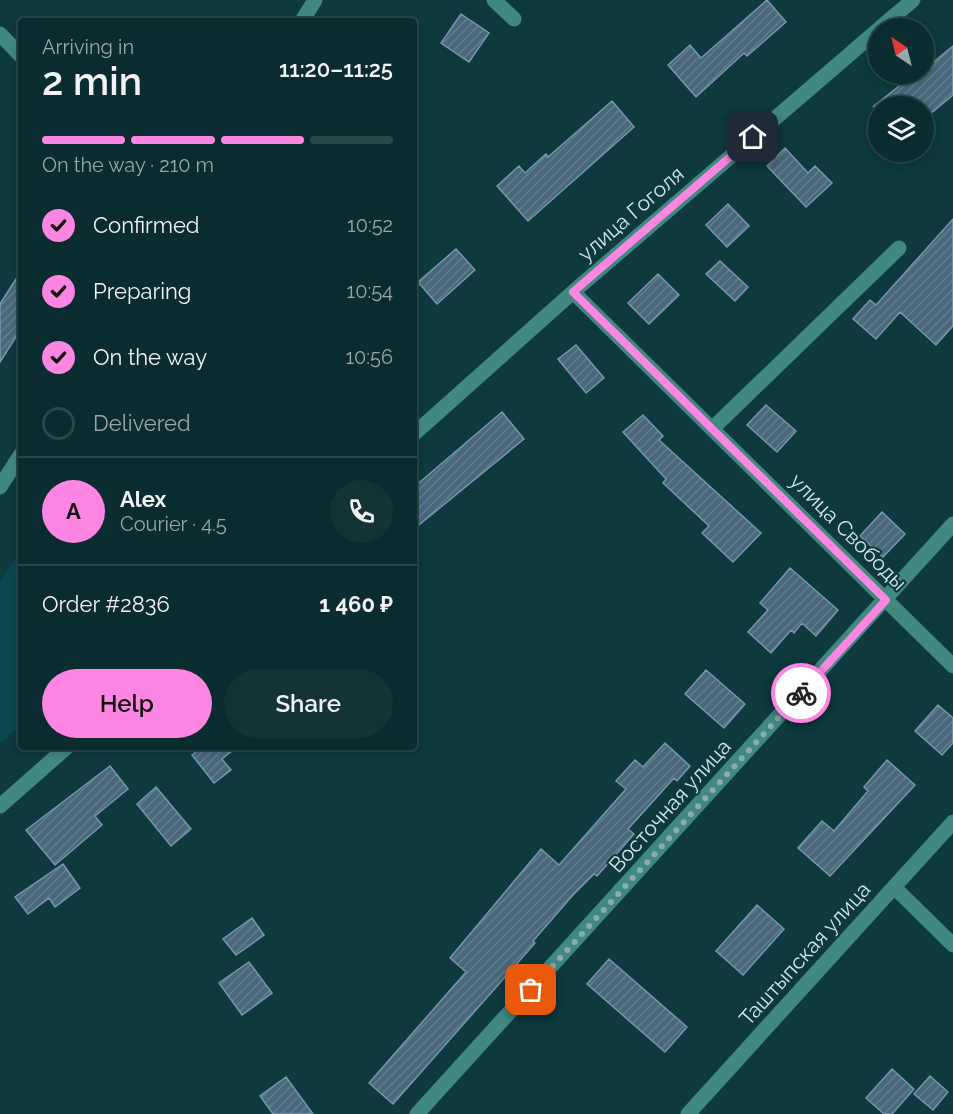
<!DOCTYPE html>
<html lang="en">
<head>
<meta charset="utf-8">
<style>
	body { margin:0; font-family:Raleway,sans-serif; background:#133337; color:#f1f3f6; height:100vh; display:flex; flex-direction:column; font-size:22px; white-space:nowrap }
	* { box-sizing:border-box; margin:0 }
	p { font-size:20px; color:#99a7aa }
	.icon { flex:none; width:33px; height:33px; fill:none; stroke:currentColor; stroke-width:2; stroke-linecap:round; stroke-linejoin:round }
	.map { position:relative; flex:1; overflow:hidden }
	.side { position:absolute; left:18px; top:18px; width:399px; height:732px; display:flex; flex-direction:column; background:#0a2b2f; border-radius:6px; box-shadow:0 3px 9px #0003,0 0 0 2px #2a474b }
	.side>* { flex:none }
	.needle { width:39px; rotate:325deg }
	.buttons { position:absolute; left:868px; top:18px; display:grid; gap:12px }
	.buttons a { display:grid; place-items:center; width:66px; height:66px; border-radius:50%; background:#0a2b2f; box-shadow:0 3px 9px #0003,0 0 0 2px #2a474b; font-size:30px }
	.pin { position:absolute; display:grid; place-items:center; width:51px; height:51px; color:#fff; margin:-26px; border-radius:12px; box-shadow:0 3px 9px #0006 }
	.courier { position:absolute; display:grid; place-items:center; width:60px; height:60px; margin:-30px; border:4px solid #fd86e2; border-radius:50%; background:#fff; color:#222; box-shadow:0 2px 8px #0007 }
	.head em { font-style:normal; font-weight:600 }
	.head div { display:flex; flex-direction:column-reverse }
	.head { display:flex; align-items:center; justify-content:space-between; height:102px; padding:0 24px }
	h1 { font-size:39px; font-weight:600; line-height:45px }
	.bar { display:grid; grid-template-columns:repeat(4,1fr); gap:9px 6px; align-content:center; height:72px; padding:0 24px }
	.bar i { height:8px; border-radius:4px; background:#2a474b }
	.bar .current { background:#fd86e2 }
	.bar p { grid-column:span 4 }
	.line { display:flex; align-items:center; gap:15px; padding:0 24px; border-top:2px solid #2a474b }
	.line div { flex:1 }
	.round { display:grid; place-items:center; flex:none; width:63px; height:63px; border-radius:32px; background:#133337 }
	ol { padding:0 24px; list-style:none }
	li { display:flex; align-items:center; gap:18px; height:66px }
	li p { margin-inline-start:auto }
	li .icon { padding:6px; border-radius:50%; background:#fd86e2; color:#111; stroke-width:4 }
	li:last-child { color:#99a7aa }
	li i { width:33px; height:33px; border:3px solid #2a474b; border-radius:50% }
	.action { display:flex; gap:12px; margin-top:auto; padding:12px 24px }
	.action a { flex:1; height:69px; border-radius:36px; background:#fd86e2; color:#111; font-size:24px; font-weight:600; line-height:69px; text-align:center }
	.action a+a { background:#133337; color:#f1f3f6 }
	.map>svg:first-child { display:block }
</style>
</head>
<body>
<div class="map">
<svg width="953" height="1114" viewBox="0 0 953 1114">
	<defs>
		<pattern id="building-hatch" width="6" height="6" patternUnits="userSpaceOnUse" patternTransform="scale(1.5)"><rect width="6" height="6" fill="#49687b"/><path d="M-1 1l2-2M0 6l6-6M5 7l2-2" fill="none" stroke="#627e8e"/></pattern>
	</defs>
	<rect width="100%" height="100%" fill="#0d393f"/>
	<path fill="#0b464f" d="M 21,550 L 21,725 L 0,743 L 0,581 Z"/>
	<path fill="url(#building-hatch)" stroke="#7797ab" stroke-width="1.5" d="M 767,0 L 786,22 L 747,56 L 744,53 L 696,97 L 668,65 L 690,45 L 701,58 Z
		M 461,14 L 489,33 L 469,62 L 441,43 Z
		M 953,46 L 953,95 L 924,119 L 924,106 L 874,106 L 908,79 L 910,81 L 919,74 L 924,74 L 924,70 Z
		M 612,101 L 634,127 L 528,221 L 497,186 L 519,166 L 525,173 L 546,154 L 548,157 Z
		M 785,148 L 808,173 L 815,166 L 832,183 L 806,207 L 767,166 Z
		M 728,204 L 749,226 L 727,247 L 706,225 Z
		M 953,219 L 953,326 L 936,345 L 900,312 L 876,339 L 853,319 L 870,300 L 876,305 Z
		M 456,249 L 475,270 L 437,304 L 418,282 Z
		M 720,261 L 748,287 L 735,301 L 706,274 Z
		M 21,271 L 21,329 L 0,362 L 0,304 Z
		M 658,274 L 679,295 L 649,324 L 628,303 Z
		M 576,345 L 604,378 L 586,393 L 558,359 Z
		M 766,405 L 796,431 L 777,452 L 747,425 Z
		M 502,412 L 524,439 L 414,529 L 414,487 Z
		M 643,415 L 663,436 L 659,440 L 761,533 L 733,562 L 702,533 L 709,526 L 663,483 L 666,479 L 623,432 Z
		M 882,512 L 905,534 L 883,557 L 860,536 Z
		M 790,568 L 838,610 L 816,636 L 802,623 L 794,633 L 791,630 L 771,653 L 748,632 L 768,610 L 760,603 Z
		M 706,670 L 745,704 L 724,728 L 685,694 Z
		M 938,705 L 953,718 L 953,743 L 942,755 L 915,731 Z
		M 665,743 L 690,766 L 677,781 L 674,778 L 628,829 L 634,834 L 597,876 L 594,874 L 573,895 L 533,941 L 535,943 L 393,1104 L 369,1083 L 466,972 L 450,958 L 541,849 L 559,865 L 626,789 L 616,781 L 635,760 L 643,767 Z
		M 202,747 L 237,747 L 222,759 L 231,770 L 214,783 L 192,755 Z
		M 887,760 L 915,785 L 830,876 L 798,848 L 822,821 L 834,831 L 868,791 L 864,787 Z
		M 110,766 L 128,789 L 95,816 L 102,825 L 55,865 L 26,830 Z
		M 156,787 L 191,829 L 171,846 L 137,804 Z
		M 63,864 L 80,888 L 55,907 L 49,898 L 28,914 L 15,897 Z
		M 757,905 L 784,929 L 743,975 L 716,951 Z
		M 252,918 L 264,935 L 236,955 L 223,939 Z
		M 609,959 L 687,1027 L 665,1052 L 587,984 Z
		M 249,962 L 272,993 L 242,1015 L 219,983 Z
		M 892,1069 L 914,1089 L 892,1114 L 884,1114 L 866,1098 Z
		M 930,1076 L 948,1092 L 933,1110 L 914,1094 Z
		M 286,1077 L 313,1114 L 273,1114 L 260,1096 Z"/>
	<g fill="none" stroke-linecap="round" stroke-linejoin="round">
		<path stroke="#418980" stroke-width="15" d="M 494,0 L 514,19
			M 302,21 L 315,0
			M 880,28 L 913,0
			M 0,34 L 21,56
			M 573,292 L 953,666
			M 713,428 L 899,248
			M 414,434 L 573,292 L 879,29
			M 0,487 L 21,454
			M 0,806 L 67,747
			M 894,887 L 953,945
			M 417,1114 L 953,524
			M 688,1114 L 953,822"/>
	</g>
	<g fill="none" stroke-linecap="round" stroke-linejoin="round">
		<path stroke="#8caaaf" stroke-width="6" stroke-dasharray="0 10.8" d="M 531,990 L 801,693"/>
		<path stroke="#fd86e2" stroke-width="8" d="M 753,137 L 573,292 L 886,600 L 801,693"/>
	</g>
	<g text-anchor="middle" stroke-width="4.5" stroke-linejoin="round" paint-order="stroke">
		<g font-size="21" fill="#d1e7eb" stroke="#0d393f">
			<text transform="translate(631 214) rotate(-41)" y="7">улица Гоголя</text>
			<text transform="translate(848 532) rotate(45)" y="7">улица Свободы</text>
			<text transform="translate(670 806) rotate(-48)" y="7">Восточная улица</text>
			<text transform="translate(805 954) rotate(-48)" y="7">Таштыпская улица</text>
		</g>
	</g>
</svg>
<div class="buttons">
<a><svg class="needle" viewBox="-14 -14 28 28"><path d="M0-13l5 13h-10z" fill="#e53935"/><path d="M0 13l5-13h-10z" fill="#99a7aa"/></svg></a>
<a><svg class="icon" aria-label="layers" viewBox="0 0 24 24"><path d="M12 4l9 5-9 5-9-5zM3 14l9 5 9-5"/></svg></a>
</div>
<div class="pin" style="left:531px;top:990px;background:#ea580c"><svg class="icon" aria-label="bag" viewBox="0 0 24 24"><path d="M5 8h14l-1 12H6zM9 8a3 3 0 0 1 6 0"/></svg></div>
<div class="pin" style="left:753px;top:137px;background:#1f2937"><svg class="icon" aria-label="home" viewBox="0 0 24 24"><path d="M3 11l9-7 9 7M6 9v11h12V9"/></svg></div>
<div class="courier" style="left:801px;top:693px"><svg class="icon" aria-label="bike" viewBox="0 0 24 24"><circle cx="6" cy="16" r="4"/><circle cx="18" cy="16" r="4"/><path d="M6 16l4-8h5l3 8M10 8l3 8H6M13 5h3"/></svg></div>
<section class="side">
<div class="head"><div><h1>2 min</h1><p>Arriving in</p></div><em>11:20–11:25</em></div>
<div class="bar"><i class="current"></i><i class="current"></i><i class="current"></i><i></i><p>On the way · 210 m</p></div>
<ol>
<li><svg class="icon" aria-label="check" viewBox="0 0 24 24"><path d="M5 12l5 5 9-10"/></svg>Confirmed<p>10:52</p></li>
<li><svg class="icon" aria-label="check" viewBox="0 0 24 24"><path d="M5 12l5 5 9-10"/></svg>Preparing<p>10:54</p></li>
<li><svg class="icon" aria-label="check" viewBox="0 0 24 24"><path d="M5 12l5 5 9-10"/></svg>On the way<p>10:56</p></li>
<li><i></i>Delivered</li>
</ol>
<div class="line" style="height:108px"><b class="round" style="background:#fd86e2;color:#111">A</b><div><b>Alex</b><p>Courier · 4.5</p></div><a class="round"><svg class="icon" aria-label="phone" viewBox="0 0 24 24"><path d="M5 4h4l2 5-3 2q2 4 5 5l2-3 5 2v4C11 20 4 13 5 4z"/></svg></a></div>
<div class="line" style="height:78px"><div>Order #2836</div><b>1 460 ₽</b></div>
<div class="action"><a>Help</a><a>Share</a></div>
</section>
</div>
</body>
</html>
